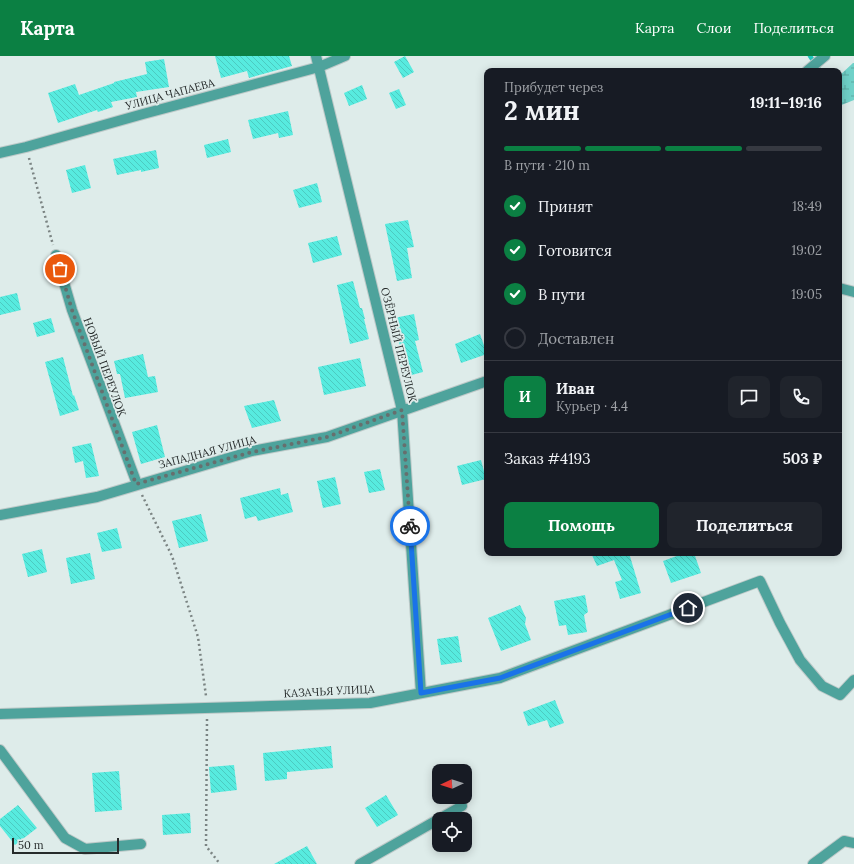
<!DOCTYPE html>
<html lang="ru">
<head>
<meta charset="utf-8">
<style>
	body { margin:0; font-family:Lora,serif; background:#20242c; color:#f1f3f6; height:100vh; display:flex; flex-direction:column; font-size:15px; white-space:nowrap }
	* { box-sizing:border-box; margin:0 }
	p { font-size:13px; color:#9ea1a6 }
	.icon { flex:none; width:22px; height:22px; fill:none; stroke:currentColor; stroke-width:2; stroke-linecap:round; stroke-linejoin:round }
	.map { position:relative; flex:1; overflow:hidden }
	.drawer { position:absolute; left:484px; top:12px; width:358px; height:488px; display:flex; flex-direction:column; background:#171b24; border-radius:8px; box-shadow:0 2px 10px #0003 }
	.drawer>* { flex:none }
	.needle { width:26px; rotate:266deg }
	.fabs { position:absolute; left:432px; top:708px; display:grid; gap:8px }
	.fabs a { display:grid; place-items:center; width:40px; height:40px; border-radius:8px; background:#171b24; box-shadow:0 2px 10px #0003; font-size:20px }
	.scale { position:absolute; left:12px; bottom:10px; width:107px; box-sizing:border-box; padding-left:4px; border:2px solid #262b2b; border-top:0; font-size:11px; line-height:14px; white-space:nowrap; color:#262b2b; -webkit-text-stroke:3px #deecea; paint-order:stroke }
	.pin { position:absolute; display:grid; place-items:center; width:34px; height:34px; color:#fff; margin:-17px; border:2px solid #fff; border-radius:50%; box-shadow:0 1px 4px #0007 }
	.courier { position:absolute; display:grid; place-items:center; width:40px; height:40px; margin:-20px; border:3px solid #1a73e8; border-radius:50%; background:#fff; color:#222; box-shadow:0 1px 5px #0007 }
	.summary em { font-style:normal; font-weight:700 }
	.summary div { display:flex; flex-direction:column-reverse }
	.summary { display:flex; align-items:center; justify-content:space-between; height:68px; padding:0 20px }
	h1 { font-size:26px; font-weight:700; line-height:30px }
	.bar { display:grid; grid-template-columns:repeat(4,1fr); gap:6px 4px; align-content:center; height:48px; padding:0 20px }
	.bar i { height:5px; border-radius:3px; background:#363941 }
	.bar .selected { background:#0b8043 }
	.bar p { grid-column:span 4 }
	.line { display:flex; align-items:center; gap:10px; padding:0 20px; border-top:1px solid #363941 }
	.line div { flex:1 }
	.round { display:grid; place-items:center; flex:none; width:42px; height:42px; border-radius:8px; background:#20242c }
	ol { padding:0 20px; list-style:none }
	li { display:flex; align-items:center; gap:12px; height:44px }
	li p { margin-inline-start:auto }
	li .icon { padding:4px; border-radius:50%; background:#0b8043; color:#fff; stroke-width:4 }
	li:last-child { color:#9ea1a6 }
	li i { width:22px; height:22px; border:2px solid #363941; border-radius:50% }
	.button { display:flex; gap:8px; margin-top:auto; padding:8px 20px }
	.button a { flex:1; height:46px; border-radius:8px; background:#0b8043; color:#fff; font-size:16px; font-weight:700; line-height:46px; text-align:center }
	.button a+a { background:#20242c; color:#f1f3f6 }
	header { display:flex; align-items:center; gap:24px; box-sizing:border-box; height:56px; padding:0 20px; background:#0b8043; color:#fff }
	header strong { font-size:19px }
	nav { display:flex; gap:22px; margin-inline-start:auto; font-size:14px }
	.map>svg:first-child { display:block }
</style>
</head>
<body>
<header>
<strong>Карта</strong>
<nav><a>Карта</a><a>Слои</a><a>Поделиться</a></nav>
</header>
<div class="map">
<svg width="854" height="808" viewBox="0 0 854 808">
	<defs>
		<pattern id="wetland-marsh" width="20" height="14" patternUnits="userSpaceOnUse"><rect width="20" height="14" fill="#6fd1c8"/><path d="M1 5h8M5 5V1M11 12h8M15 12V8" fill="none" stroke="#5baaa3"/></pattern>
		<pattern id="building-back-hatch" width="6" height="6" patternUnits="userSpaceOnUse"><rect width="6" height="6" fill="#57ebdf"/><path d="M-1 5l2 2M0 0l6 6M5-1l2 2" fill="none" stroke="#4ccac0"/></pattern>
	</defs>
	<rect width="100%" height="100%" fill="#deecea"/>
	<path fill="url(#wetland-marsh)" d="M 853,7 L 854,7 L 854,44 L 839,50 L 839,20 Z"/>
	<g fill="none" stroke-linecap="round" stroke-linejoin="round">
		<path stroke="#22c8bd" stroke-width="4.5" d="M 810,0 L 820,15"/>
	</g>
	<path fill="url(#building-back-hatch)" d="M 215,0 L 289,0 L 292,10 L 249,22 L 247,15 L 221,22 Z
		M 405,0 L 414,16 L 403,22 L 394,6 Z
		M 164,3 L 169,31 L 136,36 L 137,41 L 111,46 L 113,51 L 98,56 L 97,54 L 58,67 L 48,37 L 75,28 L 79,39 L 114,27 L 114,26 L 147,18 L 145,6 Z
		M 362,29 L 367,43 L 349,50 L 344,37 Z
		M 399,33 L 406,49 L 396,53 L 389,37 Z
		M 288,55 L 293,79 L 279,82 L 278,77 L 253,83 L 248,64 Z
		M 228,83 L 231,96 L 207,102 L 204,89 Z
		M 156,94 L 159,112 L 141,116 L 141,114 L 117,119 L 113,103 Z
		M 85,109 L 91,132 L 72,137 L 66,114 Z
		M 317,127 L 322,146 L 299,152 L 293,134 Z
		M 408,164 L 414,191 L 407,192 L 412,222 L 397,225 L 385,168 Z
		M 337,180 L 342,199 L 313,207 L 308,187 Z
		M 353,225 L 360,252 L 362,252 L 365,263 L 364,263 L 369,283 L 350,288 L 337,229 Z
		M 17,237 L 21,254 L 0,259 L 0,241 Z
		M 414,258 L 419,284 L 415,285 L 423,316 L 404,321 L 400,307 L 403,306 L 394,262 Z
		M 51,262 L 55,276 L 37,281 L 33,267 Z
		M 480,278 L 487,298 L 461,307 L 455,288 Z
		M 143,298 L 148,321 L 155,320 L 158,336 L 125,342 L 120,318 L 117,318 L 114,305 Z
		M 63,301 L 73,340 L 74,339 L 79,354 L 60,360 L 45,306 Z
		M 360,302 L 366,330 L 324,339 L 318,311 Z
		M 274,344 L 281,365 L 252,372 L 244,350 Z
		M 157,369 L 165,401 L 141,408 L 132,376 Z
		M 91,387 L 99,420 L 86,422 L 83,405 L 75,407 L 72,391 Z
		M 481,404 L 486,423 L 462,429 L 457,410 Z
		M 380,413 L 385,434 L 369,437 L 364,416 Z
		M 335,421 L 341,448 L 323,452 L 317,425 Z
		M 280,432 L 281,439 L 288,437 L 293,456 L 258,465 L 256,460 L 245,463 L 240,442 Z
		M 201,458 L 208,485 L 179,492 L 172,465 Z
		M 117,472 L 122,492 L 102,496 L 97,477 Z
		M 42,493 L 47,516 L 28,521 L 22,498 Z
		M 90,497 L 95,523 L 71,528 L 66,502 Z
		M 591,497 L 629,497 L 641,537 L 620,543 L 615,526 L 622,524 L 614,504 L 597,510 Z
		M 685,497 L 694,497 L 701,517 L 671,527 L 663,505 Z
		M 585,539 L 588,556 L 584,559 L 587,576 L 568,579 L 566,569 L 559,570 L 554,545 Z
		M 520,549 L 526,562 L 525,568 L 531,584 L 501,595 L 488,562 Z
		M 458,580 L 462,606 L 441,609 L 437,583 Z
		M 555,644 L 564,667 L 550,672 L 547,664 L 528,670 L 523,656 Z
		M 331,690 L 333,712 L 287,716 L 287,723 L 265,725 L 263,697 Z
		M 234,709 L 237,734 L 211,737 L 209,711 Z
		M 119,715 L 122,754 L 95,756 L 92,717 Z
		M 386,739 L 398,759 L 377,771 L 365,752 Z
		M 18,749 L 37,772 L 15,789 L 0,770 L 0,763 Z
		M 190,757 L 191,777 L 163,779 L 162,759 Z
		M 307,790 L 317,808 L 274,808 Z"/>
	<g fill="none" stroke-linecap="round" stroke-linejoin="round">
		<g stroke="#bdc9c8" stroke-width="12">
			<path id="minor" d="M 316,0 L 402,354 L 421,637
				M 807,15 L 825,0
				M 0,97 L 26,91 L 143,58 L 319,11 L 345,0
				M 56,199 L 72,254 L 137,428
				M 839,232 L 854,236
				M 0,459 L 97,441 L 252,395 L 327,381 L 487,325
				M 0,658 L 370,647 L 500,622 L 760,525 L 780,567 L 800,604 L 822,630 L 840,639 L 854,624
				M 0,694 L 65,782 L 85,793 L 141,788
				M 439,763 L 462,750
				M 360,808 L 439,763
				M 813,808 L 844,785 L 854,787"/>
		</g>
		<path stroke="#7b8483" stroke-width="2.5" stroke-dasharray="2 3" stroke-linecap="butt" d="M 29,102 L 53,189
			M 142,439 L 172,500 L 198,581 L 206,640
			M 207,663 L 206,790 L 220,808"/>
		<use href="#minor" stroke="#4ea39c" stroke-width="10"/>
	</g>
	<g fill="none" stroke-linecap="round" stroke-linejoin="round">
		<path stroke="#666f6e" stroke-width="4" stroke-dasharray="0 7.2" d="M 60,213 L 72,254 L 136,428 L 252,396 L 327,381 L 402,354 L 410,470"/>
		<path stroke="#1a73e8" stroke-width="5" d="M 410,470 L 421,637 L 500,622 L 688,552"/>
	</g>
	<g text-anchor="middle" stroke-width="3.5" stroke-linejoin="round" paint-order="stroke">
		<g font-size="11" fill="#262b2b" stroke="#deecea">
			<text transform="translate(170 38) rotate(-15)" y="4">УЛИЦА ЧАПАЕВА</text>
			<text transform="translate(399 289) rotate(76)" y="4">ОЗЁРНЫЙ ПЕРЕУЛОК</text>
			<text transform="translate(105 311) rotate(70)" y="4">НОВЫЙ ПЕРЕУЛОК</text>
			<text transform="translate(207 396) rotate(-15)" y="4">ЗАПАДНАЯ УЛИЦА</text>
			<text transform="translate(329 635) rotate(-3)" y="4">КАЗАЧЬЯ УЛИЦА</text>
		</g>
	</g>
</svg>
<div class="fabs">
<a><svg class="needle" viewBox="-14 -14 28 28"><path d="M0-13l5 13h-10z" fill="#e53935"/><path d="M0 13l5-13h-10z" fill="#9ea1a6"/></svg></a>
<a><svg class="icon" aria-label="locate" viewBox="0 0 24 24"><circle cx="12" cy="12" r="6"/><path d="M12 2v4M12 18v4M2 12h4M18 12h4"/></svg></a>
</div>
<div class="scale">50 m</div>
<div class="pin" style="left:60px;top:213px;background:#ea580c"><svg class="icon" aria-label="bag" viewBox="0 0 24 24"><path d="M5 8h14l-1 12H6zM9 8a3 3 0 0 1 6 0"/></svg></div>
<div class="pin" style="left:688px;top:552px;background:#1f2937"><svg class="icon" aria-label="home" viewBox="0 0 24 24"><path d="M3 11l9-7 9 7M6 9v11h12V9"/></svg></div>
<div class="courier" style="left:410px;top:470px"><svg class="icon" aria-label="bike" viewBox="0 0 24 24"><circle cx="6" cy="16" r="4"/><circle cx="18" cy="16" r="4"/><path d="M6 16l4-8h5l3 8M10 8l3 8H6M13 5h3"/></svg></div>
<section class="drawer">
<div class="summary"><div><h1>2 мин</h1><p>Прибудет через</p></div><em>19:11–19:16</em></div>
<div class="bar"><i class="selected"></i><i class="selected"></i><i class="selected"></i><i></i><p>В пути · 210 m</p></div>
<ol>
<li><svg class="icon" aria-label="check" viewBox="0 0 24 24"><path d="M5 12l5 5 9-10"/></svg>Принят<p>18:49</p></li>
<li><svg class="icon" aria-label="check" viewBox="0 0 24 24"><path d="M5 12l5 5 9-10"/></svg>Готовится<p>19:02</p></li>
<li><svg class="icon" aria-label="check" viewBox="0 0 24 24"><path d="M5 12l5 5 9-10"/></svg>В пути<p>19:05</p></li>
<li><i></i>Доставлен</li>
</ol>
<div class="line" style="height:72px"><b class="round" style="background:#0b8043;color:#fff">И</b><div><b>Иван</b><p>Курьер · 4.4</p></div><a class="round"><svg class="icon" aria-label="chat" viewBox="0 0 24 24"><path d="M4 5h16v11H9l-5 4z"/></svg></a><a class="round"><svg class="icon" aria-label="phone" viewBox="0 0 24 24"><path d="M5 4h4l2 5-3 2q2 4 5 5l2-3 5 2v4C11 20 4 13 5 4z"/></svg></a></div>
<div class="line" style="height:52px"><div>Заказ #4193</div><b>503 ₽</b></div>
<div class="button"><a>Помощь</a><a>Поделиться</a></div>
</section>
</div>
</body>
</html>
